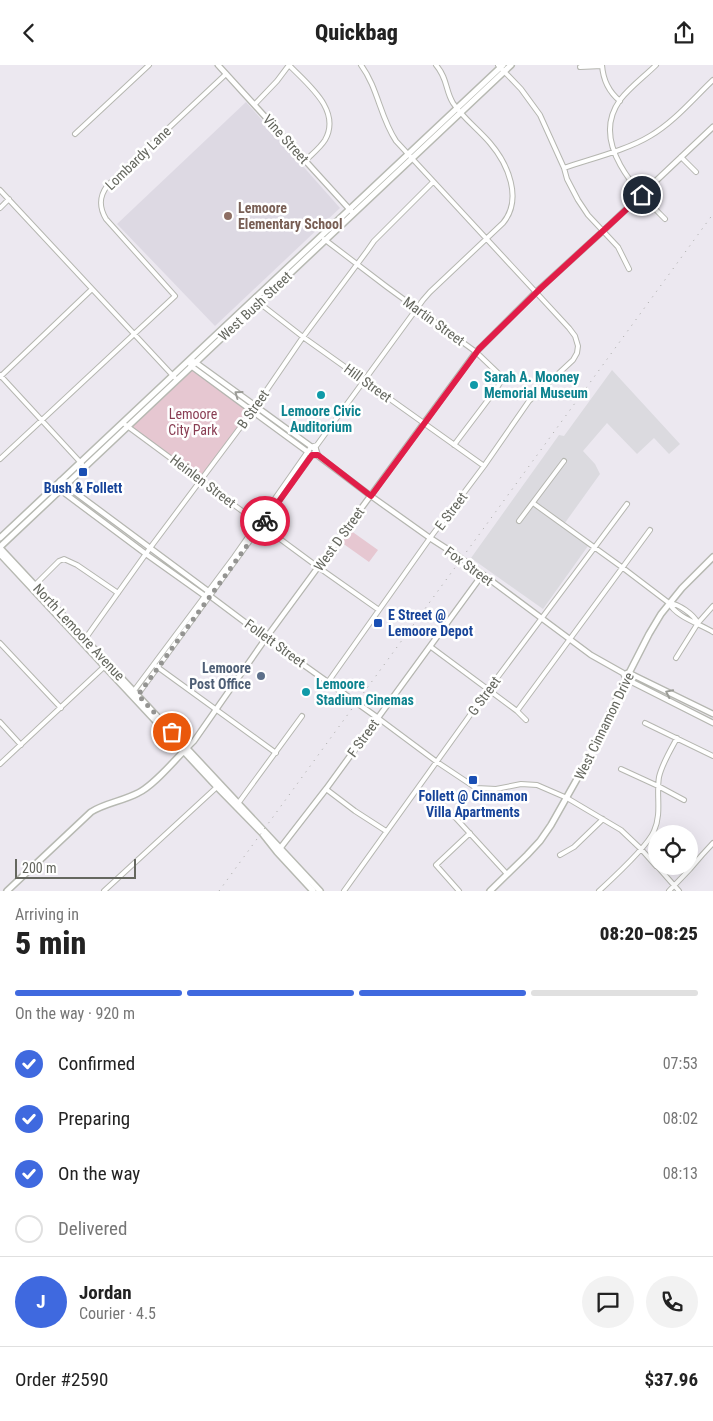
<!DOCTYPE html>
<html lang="en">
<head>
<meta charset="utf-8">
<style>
	body { margin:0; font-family:"Roboto Condensed",sans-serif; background:#f2f2f2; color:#222; height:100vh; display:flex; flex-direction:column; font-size:19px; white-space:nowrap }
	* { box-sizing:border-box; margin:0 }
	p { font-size:16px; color:#767676 }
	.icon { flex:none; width:28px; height:28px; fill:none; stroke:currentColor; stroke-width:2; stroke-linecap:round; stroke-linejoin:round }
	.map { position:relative; height:826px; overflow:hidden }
	.details { display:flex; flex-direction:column; background:#fff; flex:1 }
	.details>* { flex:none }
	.buttons { position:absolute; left:648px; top:760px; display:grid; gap:10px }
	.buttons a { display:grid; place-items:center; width:50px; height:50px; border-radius:50%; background:#fff; box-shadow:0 5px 20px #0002; font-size:25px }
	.scale { position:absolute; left:15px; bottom:12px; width:121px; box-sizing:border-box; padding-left:5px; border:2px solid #65675f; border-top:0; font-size:14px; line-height:18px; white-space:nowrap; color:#65675f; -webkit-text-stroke:4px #fff; paint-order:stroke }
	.pin { position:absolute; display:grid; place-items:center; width:42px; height:42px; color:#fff; margin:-21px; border:2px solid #fff; border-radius:50%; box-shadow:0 1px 5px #0007 }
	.courier { position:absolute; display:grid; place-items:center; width:50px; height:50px; margin:-25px; border:4px solid #e11d48; border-radius:50%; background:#fff; color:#222; box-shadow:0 1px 6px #0007 }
	.head em { font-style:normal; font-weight:800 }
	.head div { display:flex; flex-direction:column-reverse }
	.head { display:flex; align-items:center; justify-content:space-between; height:85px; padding:0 15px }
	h1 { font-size:32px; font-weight:800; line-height:38px }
	.bar { display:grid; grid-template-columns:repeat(4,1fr); gap:8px 5px; align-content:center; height:60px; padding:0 15px }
	.bar i { height:6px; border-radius:4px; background:#e0e0e0 }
	.bar .selected { background:#3f69df }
	.bar p { grid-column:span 4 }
	.line { display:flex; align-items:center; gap:12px; padding:0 15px; border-top:1px solid #e0e0e0 }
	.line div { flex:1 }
	.round { display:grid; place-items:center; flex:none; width:52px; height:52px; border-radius:26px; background:#f2f2f2 }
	ol { padding:0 15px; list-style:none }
	li { display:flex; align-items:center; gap:15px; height:55px }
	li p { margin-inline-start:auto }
	li .icon { padding:5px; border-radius:50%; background:#3f69df; color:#fff; stroke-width:4 }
	li:last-child { color:#767676 }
	li i { width:28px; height:28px; border:2px solid #e0e0e0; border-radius:50% }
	header { display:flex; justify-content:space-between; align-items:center; height:65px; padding:0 15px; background:#fff; font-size:22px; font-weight:800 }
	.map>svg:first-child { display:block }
</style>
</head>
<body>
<header><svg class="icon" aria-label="back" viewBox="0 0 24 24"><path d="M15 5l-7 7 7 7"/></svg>Quickbag<svg class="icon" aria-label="share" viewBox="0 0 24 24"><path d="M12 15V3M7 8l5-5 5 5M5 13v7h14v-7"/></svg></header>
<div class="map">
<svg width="713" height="826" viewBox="0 0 713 826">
	<rect width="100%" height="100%" fill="#ece8f0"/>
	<path fill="#dbdadf" d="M 612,305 L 680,379 L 669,389 L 654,373 L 637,389 L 607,358 L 583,386 L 595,399 L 600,409 L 562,462 L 588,481 L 543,544 L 471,493 L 559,370 L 564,371 Z"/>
	<path fill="#ddd9e3" d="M 246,37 L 340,143 L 215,261 L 117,159 Z"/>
	<path fill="#e6c7d1" d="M 191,301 L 252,347 L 201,415 L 128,361 Z
		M 347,463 L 378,485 L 369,497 L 338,475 Z"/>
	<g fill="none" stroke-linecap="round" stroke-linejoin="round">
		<g stroke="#b5b6b0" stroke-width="6">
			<path id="minor" d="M 289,0 C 307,19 342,45 325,75 C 320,83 312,89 306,95
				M 498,0 L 521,24 L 540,50 L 564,103 L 567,114 L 578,135 L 588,150 L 618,182 L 629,204
				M 602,0 C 603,14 609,27 620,36
				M 656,0 C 645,11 630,22 620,35 C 589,78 637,126 665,154
				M 580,2 L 602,1
				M 255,39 L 277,16 L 289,0
				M 75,69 L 149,0
				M 681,92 L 696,107
				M 564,103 C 590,94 627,85 650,71 C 674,57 693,34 713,15
				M 0,125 L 176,314
				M 0,143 L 9,134
				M 324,174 L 387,222 L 476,287 L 501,311 L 501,316 L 497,323 L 454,380
				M 258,237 L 303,272 L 484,401
				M 0,310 L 82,399
				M 0,312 L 92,224
				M 123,358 L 318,502 L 379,545
				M 0,394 L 175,231 L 106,154 C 99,142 99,132 107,121 L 226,9
				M 533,438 L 623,503 L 669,538 C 676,552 700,559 713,567
				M 519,456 L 564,396
				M 34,521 L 59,496 L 64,494 L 77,500 L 118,528
				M 669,538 C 679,539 693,549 698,558
				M 85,574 L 150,483 L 251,348 L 303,272 L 367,186 L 374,176 L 433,117
				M 0,578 L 61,643
				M 431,582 L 517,646 L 526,655
				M 676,593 L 698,558 L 713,541
				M 156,601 L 276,688
				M 328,617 L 430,473 L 484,401 L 529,336 L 573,295 L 577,288 L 578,281 L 575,271 L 569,263 L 396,76 C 380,52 378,23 361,0
				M 133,627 L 234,492 L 311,382 L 317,380 L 423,235 L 430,227 L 503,158 C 523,134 508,99 490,78 C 478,64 463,53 453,38 C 445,25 448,14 436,0
				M 136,632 L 316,385 L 316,383
				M 517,646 L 650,465
				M 378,653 L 437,697 L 476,723 L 496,724 L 521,719 L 537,720 L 567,733 L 621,765 L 641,784 L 656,801
				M 0,657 L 21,680
				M 645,658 L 713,691
				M 0,699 L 106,600
				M 621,704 L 658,721 L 684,735
				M 326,724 L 355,746 L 386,766
				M 237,740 L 302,651
				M 444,748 L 453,750 L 507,809
				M 560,790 L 574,782 L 603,754
				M 657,801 L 679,826
				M 104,826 L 218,721
				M 344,826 L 488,625 L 627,439
				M 459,826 L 436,800 L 470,768
				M 599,826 C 612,814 648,781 654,766 C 662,748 656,731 659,712 C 662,699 670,686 677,673
				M 669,826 L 690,804 L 702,790 L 713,778"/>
		</g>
		<g stroke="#b5b6b0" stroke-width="7">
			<path id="tertiary" d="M 218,0 L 352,147
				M 189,296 L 191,301 L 312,390 L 318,390
				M 193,296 L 195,297 L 316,385 L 318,391 L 371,431 L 430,473 L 458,491 L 591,590 L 623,608 L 626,614 L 713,658
				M 60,416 L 208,526 L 210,531
				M 55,421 L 146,489 L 205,531 L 210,531 L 266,573 L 378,653
				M 627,608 L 629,608 L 713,649
				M 185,685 L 194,676 L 266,573 L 476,287 L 536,227 L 603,166 L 713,62
				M 278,786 L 326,724 L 482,510"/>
		</g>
		<g stroke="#b7b9b2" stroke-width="8">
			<path id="secondary" d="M 0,473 L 503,0
				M 0,482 L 511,0
				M 0,483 L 320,826
				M 0,489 L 217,722 L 262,768 L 277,787 L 313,826
				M 7,826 L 91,747 C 105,738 123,736 138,728 C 153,721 172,698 184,686
				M 490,826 L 527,790 L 540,776 L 551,760 L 590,691 L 626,614 L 649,569 L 661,549 L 682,523 L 713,492"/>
		</g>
		<use href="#minor" stroke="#fff" stroke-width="4"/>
		<use href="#tertiary" stroke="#fff" stroke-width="4.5"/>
		<use href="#secondary" stroke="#fff" stroke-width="5"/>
		<path stroke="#a5a6a3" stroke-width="1" stroke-dasharray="1 6" stroke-linecap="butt" d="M 219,826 L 713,149"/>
	</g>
	<defs><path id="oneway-chevron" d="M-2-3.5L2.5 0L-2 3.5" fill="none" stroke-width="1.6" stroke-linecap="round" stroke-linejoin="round" transform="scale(1.25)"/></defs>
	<g stroke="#9b9c97">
		<use href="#oneway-chevron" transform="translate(238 329) rotate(-144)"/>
		<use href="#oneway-chevron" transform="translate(669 628) rotate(-154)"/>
	</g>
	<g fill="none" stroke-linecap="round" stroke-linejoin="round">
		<path stroke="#949492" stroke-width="5" stroke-dasharray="0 9" d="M 172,667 L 138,630 L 265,456"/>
		<path stroke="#e11d48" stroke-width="6" d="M 265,456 L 312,390 L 318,390 L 371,431 L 479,284 L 541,223 L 642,130"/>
	</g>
	<circle fill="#8d6e63" stroke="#fff" stroke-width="2" cx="228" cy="151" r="5"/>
	<g fill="#0f9aa8" stroke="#fff" stroke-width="2">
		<circle cx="474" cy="320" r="5"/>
		<circle cx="321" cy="330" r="5"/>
		<circle cx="306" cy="627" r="5"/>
	</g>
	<g fill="#1a4fb4" stroke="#fff" stroke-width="2">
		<rect x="78" y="402" width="10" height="10" rx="2.5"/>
		<rect x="373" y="553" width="10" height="10" rx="2.5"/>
		<rect x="468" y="710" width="10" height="10" rx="2.5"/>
	</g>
	<circle fill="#5c6f8a" stroke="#fff" stroke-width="2" cx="261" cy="611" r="5"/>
	<g text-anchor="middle" stroke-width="5" stroke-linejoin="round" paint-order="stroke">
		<g font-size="14" fill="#65675f" stroke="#fff">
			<text transform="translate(286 74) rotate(48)" y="5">Vine Street</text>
			<text transform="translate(138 93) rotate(-44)" y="5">Lombardy Lane</text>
			<text transform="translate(255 241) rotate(-43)" y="5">West Bush Street</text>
			<text transform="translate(434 256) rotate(36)" y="5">Martin Street</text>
			<text transform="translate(368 318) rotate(36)" y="5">Hill Street</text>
			<text transform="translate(253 344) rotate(-55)" y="5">B Street</text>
			<text transform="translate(203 416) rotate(37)" y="5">Heinlen Street</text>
			<text transform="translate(451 446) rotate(-53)" y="5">E Street</text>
			<text transform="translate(339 474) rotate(-54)" y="5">West D Street</text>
			<text transform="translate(469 501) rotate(36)" y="5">Fox Street</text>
			<text transform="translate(79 567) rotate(47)" y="5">North Lemoore Avenue</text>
			<text transform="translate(275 578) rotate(36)" y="5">Follett Street</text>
			<text transform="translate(484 631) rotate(-54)" y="5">G Street</text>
			<text transform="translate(604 661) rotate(-64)" y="5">West Cinnamon Drive</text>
			<text transform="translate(363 673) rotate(-54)" y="5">F Street</text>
		</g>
		<g font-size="14" font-weight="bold" fill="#785e54" stroke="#fff" text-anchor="start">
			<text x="238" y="148">Lemoore<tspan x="238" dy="16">Elementary School</tspan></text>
		</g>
		<g font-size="14" font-weight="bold" fill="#0d838f" stroke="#fff" text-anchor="start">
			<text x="484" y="317">Sarah A. Mooney<tspan x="484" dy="16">Memorial Museum</tspan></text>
			<text x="321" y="351" text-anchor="middle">Lemoore Civic<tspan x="321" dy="16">Auditorium</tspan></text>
			<text x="316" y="624">Lemoore<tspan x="316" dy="16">Stadium Cinemas</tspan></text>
		</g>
		<g font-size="14" fill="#893d53" stroke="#fff">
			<text x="193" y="354">Lemoore<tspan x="193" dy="16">City Park</tspan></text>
		</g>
		<g font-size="14" font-weight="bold" fill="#164399" stroke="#fff">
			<text x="83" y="428">Bush &amp; Follett</text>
			<text x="388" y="555" text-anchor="start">E Street @<tspan x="388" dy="16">Lemoore Depot</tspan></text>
			<text x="473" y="736">Follett @ Cinnamon<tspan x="473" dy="16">Villa Apartments</tspan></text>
		</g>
		<g font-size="14" font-weight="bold" fill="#4e5e75" stroke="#fff" text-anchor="end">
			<text x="251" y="608">Lemoore<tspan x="251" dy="16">Post Office</tspan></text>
		</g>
	</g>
</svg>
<div class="buttons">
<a><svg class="icon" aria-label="locate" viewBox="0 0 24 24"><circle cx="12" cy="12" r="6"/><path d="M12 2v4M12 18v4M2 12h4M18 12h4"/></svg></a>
</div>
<div class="scale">200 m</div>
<div class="pin" style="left:172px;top:667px;background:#ea580c"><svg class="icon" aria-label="bag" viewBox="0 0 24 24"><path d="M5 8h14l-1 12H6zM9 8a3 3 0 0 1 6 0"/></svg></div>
<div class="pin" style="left:642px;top:130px;background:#1f2937"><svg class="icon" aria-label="home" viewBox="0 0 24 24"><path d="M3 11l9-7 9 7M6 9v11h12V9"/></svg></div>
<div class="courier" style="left:265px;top:456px"><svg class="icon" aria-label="bike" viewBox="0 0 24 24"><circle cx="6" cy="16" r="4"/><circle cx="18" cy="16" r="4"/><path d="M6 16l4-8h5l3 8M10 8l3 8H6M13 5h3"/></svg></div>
</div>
<section class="details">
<div class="head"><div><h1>5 min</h1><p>Arriving in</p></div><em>08:20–08:25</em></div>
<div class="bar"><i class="selected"></i><i class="selected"></i><i class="selected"></i><i></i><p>On the way · 920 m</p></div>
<ol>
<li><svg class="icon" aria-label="check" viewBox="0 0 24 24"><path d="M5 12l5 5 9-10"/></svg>Confirmed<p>07:53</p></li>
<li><svg class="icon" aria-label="check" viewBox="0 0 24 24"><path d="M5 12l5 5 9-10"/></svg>Preparing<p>08:02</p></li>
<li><svg class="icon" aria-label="check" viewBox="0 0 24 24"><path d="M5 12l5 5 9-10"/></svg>On the way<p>08:13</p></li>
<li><i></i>Delivered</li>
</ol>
<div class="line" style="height:90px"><b class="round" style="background:#3f69df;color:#fff">J</b><div><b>Jordan</b><p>Courier · 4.5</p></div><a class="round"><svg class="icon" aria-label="chat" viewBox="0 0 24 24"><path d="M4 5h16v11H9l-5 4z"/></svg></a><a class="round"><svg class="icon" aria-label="phone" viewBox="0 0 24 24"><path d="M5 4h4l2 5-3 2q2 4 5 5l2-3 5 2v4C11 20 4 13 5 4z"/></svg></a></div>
<div class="line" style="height:65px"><div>Order #2590</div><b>$37.96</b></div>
</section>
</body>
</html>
